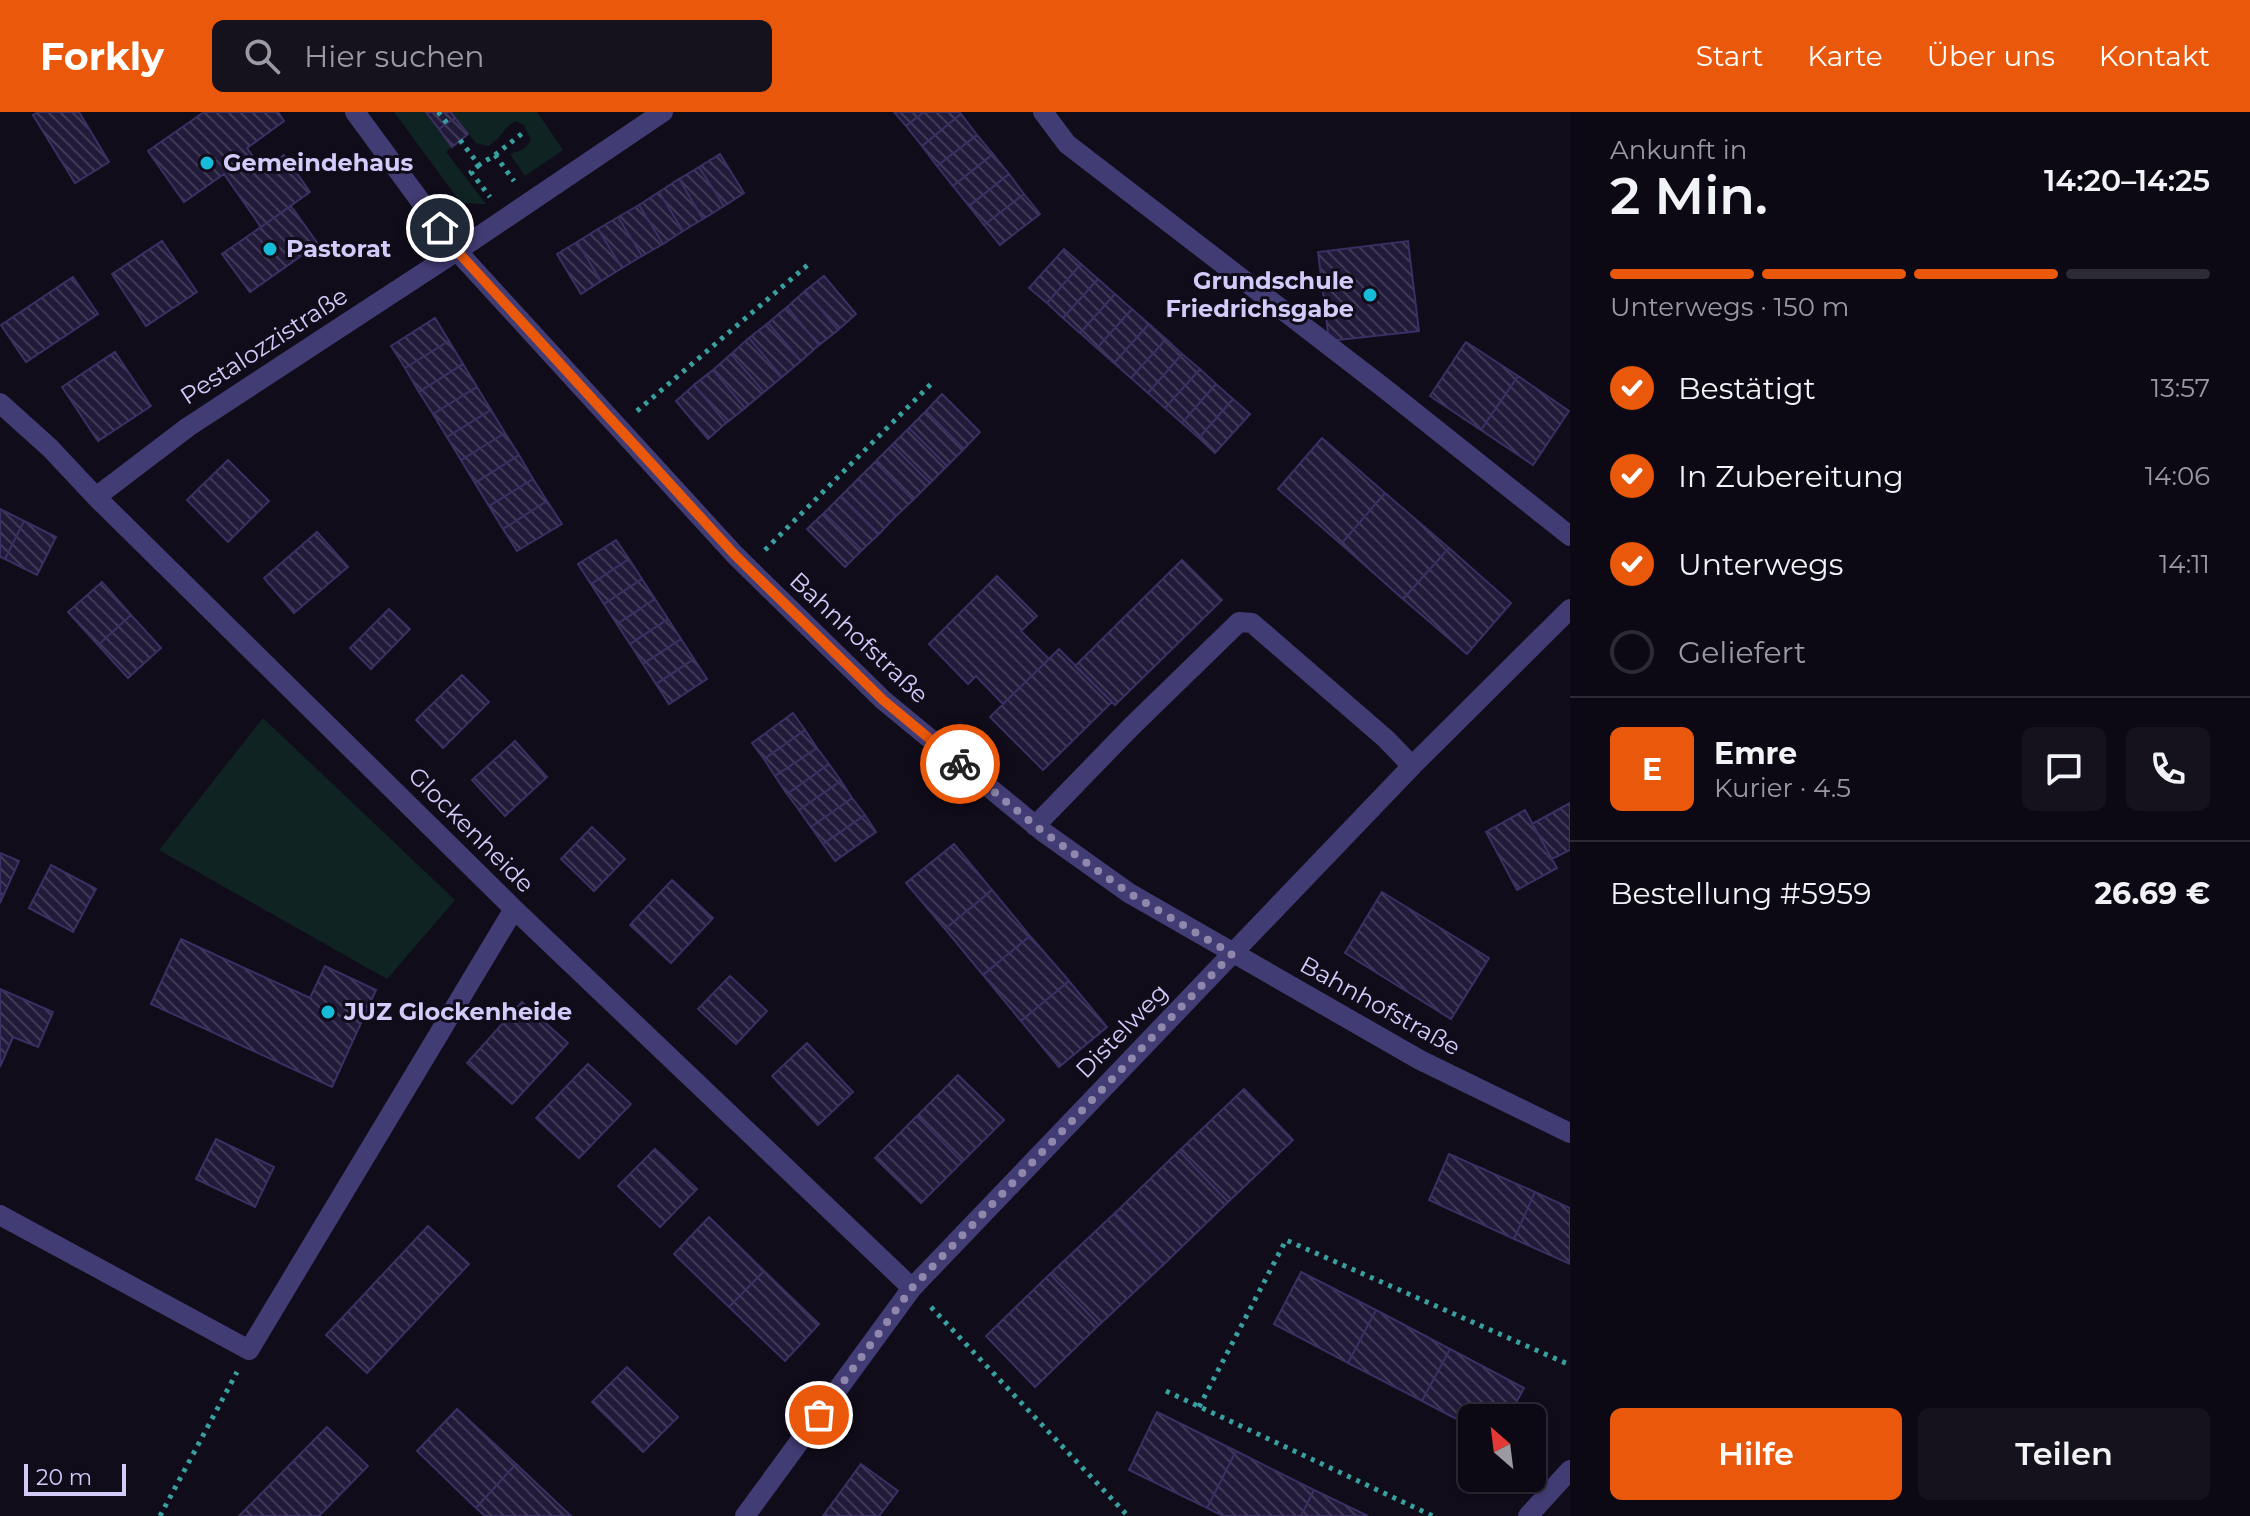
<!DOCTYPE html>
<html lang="de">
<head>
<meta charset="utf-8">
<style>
	body { margin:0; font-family:Montserrat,sans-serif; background:#15121d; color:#f1f3f6; height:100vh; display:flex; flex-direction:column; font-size:30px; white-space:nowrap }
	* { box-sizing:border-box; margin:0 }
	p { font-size:26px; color:#9a9aa0 }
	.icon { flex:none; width:44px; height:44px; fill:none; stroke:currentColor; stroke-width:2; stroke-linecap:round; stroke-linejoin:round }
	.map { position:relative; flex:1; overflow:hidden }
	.panel { display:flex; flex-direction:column; background:#0c0914; width:680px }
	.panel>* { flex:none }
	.needle { width:52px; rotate:332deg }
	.fabs { position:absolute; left:1458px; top:1292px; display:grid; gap:16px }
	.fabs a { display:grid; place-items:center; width:88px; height:88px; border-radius:12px; background:#0c0914; box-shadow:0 2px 6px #0004,0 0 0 2px #2c2a34; font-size:40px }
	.scale { position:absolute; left:24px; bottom:20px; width:102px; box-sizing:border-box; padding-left:8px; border:4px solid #d3cbfa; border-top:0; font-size:22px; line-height:28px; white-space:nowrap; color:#d3cbfa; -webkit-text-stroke:6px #100c1a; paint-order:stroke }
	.pin { position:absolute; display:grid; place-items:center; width:68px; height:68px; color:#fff; margin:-34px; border:4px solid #fff; border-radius:50%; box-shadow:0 2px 8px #0007 }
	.courier { position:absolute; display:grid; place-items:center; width:80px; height:80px; margin:-40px; border:6px solid #ea580c; border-radius:50%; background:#fff; color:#222; box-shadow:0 2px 10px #0007 }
	.summary em { font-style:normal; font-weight:600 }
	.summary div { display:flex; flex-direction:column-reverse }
	.summary { display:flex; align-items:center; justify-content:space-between; height:136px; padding:0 40px }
	h1 { font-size:52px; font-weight:600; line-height:60px }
	.bar { display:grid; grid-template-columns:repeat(4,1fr); gap:12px 8px; align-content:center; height:96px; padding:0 40px }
	.bar i { height:10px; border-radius:6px; background:#2c2a34 }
	.bar .on { background:#ea580c }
	.bar p { grid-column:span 4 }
	.line { display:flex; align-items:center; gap:20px; padding:0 40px; border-top:2px solid #2c2a34 }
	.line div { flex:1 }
	.round { display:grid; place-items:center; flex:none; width:84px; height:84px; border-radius:12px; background:#15121d }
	ol { padding:0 40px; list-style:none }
	li { display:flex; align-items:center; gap:24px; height:88px }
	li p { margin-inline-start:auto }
	li .icon { padding:8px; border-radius:50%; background:#ea580c; color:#fff; stroke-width:4 }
	li:last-child { color:#9a9aa0 }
	li i { width:44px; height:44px; border:4px solid #2c2a34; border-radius:50% }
	.cta { display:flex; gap:16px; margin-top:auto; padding:16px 40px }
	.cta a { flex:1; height:92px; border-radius:12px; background:#ea580c; color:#fff; font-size:32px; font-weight:600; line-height:92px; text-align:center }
	.cta a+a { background:#15121d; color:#f1f3f6 }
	header { display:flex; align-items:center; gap:48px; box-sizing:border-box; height:112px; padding:0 40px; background:#ea580c; color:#fff }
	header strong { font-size:38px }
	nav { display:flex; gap:44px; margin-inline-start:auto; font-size:28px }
	.search { width:560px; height:72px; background:#15121d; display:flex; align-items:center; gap:20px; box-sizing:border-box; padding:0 28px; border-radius:12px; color:#9a9aa0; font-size:30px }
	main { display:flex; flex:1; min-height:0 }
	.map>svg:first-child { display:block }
</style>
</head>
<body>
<header>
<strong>Forkly</strong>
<div class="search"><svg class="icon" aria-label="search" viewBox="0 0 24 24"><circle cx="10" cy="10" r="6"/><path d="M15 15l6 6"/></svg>Hier suchen</div>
<nav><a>Start</a><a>Karte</a><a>Über uns</a><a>Kontakt</a></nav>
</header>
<main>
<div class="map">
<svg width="1570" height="1404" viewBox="0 0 1570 1404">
	<defs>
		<pattern id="building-back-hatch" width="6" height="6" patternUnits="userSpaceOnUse" patternTransform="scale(2)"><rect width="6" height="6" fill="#221a39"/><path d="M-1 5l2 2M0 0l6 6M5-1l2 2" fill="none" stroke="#413a57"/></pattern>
	</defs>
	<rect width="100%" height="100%" fill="#100c1a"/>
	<path fill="#102323" d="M 394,0 L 426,0 L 452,35 L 446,40 L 486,92 L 461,91 Z
		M 451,0 L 537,0 L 563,38 L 525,64 L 510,42 L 524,37 L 531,28 L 524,13 L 515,9 C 504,16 500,27 489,34 L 476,31 Z
		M 263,606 L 455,788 L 387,867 L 159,738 Z"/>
	<path fill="url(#building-back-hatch)" stroke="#3c2f63" stroke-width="2" d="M 38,0 L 79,0 L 109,50 L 75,71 L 33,3 Z
		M 204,0 L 278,0 L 284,9 L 247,36 L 263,59 L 284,43 L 310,80 L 261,115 L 224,62 L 184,90 L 148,39 Z
		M 426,0 L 451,0 L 455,6 L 439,17 Z
		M 894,0 L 924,0 L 906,14 Z
		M 924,0 L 959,0 L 961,2 L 922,34 L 906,14 Z
		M 961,2 L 977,23 L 937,54 L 922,34 Z
		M 455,6 L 468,22 L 452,35 L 439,17 Z
		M 977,23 L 993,42 L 953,74 L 937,54 Z
		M 720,42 L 744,81 L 724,94 L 699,55 Z
		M 993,42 L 1009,62 L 969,94 L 953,74 Z
		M 699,55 L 724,94 L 703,107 L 679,67 Z
		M 1009,62 L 1024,82 L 984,113 L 969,94 Z
		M 679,67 L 703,107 L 683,119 L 659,80 Z
		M 659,80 L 683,119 L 663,132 L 639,93 Z
		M 1024,82 L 1040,102 L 1000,133 L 984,113 Z
		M 639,93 L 663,132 L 642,144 L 618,105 Z
		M 291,94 L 318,132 L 250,180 L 222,142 Z
		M 618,105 L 642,144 L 622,156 L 598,117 Z
		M 598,117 L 622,156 L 601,169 L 577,130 Z
		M 162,129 L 197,180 L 146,214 L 112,162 Z
		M 1408,129 L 1419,219 L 1329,229 L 1318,140 Z
		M 577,130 L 601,169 L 581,182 L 557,142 Z
		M 1064,137 L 1081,152 L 1047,191 L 1029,176 Z
		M 1081,152 L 1098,167 L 1063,206 L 1047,191 Z
		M 824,164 L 856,202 L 838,218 L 805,179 Z
		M 73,165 L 98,202 L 26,250 L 1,213 Z
		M 1098,167 L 1115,182 L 1080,221 L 1063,206 Z
		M 805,179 L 838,218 L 819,233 L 787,195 Z
		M 1115,182 L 1132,197 L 1097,236 L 1080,221 Z
		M 787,195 L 819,233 L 801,249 L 768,211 Z
		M 1132,197 L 1149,212 L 1114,251 L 1097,236 Z
		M 435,206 L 449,229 L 405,256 L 391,234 Z
		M 768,211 L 801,249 L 782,265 L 749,226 Z
		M 1149,212 L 1166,227 L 1131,266 L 1114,251 Z
		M 749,226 L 782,265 L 764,280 L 731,242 Z
		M 1166,227 L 1182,242 L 1148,281 L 1131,266 Z
		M 449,229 L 463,252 L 419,280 L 405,256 Z
		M 1466,230 L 1518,264 L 1481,318 L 1430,284 Z
		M 115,240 L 151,294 L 98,329 L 62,275 Z
		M 731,242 L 764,280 L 745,296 L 713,258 Z
		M 1182,242 L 1200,257 L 1165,296 L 1148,281 Z
		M 463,252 L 477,275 L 433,302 L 419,280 Z
		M 1200,257 L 1216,272 L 1182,311 L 1165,296 Z
		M 713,258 L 745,296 L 726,311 L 694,273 Z
		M 1518,264 L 1569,299 L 1533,353 L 1481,318 Z
		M 1216,272 L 1233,287 L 1199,326 L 1182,311 Z
		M 694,273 L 726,311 L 708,327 L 676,289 Z
		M 477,275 L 491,298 L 447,325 L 433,302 Z
		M 942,282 L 980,320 L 964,337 L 926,299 Z
		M 1233,287 L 1250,302 L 1215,341 L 1199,326 Z
		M 491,298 L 505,321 L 461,348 L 447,325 Z
		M 926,299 L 964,337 L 947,354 L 909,316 Z
		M 909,316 L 947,354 L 930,371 L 892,333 Z
		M 505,321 L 519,343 L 475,371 L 461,348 Z
		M 1322,326 L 1385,381 L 1341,432 L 1278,377 Z
		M 892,333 L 930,371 L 913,388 L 875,350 Z
		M 519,343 L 533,367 L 489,394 L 475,371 Z
		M 228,348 L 269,389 L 228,430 L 187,388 Z
		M 875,350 L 913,388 L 896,404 L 858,367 Z
		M 533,367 L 547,389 L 503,417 L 489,394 Z
		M 858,367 L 896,404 L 879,422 L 841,384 Z
		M 1385,381 L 1449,436 L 1403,487 L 1341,432 Z
		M 841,384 L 879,422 L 862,438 L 824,401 Z
		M 547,389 L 562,412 L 517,439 L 503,417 Z
		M 0,397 L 24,409 L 5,447 L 0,445 Z
		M 824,401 L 862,438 L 845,455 L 807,417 Z
		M 24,409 L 56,425 L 37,463 L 5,447 Z
		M 317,420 L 348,455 L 294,501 L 264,466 Z
		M 616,428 L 629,447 L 591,472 L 578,452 Z
		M 1449,436 L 1511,491 L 1467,542 L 1403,487 Z
		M 629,447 L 642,467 L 604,492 L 591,472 Z
		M 1182,448 L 1222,488 L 1115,593 L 1075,554 Z
		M 997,464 L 1037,504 L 1021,519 L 1049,547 L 1003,592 L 976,564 L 968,572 L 929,532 Z
		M 642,467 L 655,487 L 617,512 L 604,492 Z
		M 102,470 L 131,503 L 98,533 L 68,500 Z
		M 655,487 L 668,507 L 630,532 L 617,512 Z
		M 389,497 L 410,517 L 371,557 L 350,536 Z
		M 131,503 L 161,536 L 128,566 L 98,533 Z
		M 668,507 L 681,527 L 643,552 L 630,532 Z
		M 681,527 L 694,547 L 656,572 L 643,552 Z
		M 1059,537 L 1112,590 L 1043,658 L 990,605 Z
		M 694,547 L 707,567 L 669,592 L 656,572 Z
		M 462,563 L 489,590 L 443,636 L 416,608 Z
		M 793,601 L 805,618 L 764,647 L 752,631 Z
		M 805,618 L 817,636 L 775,664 L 764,647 Z
		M 515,629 L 547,665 L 505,704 L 472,668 Z
		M 817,636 L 829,652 L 787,682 L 775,664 Z
		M 829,652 L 841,669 L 799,698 L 787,682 Z
		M 841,669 L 852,686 L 811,715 L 799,698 Z
		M 852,686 L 865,703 L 823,732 L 811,715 Z
		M 1570,691 L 1570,738 L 1552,747 L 1532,712 Z
		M 1525,698 L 1557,756 L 1517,778 L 1486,720 Z
		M 865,703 L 876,720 L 835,749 L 823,732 Z
		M 592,715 L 625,747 L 594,779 L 561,747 Z
		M 954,732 L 992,778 L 945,817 L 906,771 Z
		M 0,741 L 19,749 L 0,791 Z
		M 51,753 L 96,777 L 73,820 L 29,796 Z
		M 672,768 L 713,806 L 671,851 L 630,813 Z
		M 992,778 L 1030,824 L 983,863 L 945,817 Z
		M 1382,780 L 1489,846 L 1451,907 L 1345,841 Z
		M 1030,824 L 1069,869 L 1021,909 L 983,863 Z
		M 181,827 L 310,886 L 325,854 L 376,878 L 332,975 L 151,892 Z
		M 730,864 L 767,899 L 736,932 L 698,897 Z
		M 1069,869 L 1107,915 L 1059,955 L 1021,909 Z
		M 0,877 L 53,900 L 38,935 L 13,925 L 0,955 Z
		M 522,890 L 568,931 L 512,992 L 467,951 Z
		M 807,931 L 853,980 L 818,1013 L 772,964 Z
		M 588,952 L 631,992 L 579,1046 L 536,1006 Z
		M 958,963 L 1004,1008 L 962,1050 L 917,1004 Z
		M 1244,977 L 1293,1028 L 1228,1090 L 1179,1039 Z
		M 917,1004 L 962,1050 L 921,1091 L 875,1046 Z
		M 216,1027 L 274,1055 L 255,1095 L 196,1067 Z
		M 655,1037 L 697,1077 L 660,1115 L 618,1074 Z
		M 1179,1039 L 1228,1090 L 1164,1152 L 1115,1101 Z
		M 1449,1042 L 1535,1080 L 1514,1127 L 1429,1088 Z
		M 1535,1080 L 1570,1096 L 1570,1152 L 1514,1127 Z
		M 1115,1101 L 1164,1152 L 1099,1213 L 1050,1162 Z
		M 709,1105 L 764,1159 L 729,1195 L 674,1142 Z
		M 428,1114 L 469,1152 L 367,1261 L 326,1223 Z
		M 764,1159 L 819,1212 L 785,1249 L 729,1195 Z
		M 1301,1160 L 1376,1198 L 1348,1251 L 1274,1212 Z
		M 1050,1162 L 1099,1213 L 1035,1275 L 986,1224 Z
		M 1376,1198 L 1450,1237 L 1422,1289 L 1348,1251 Z
		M 1450,1237 L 1524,1276 L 1508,1306 L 1472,1306 L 1472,1315 L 1422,1289 Z
		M 627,1255 L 678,1305 L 643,1340 L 592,1290 Z
		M 457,1297 L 516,1352 L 476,1396 L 417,1339 Z
		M 1157,1300 L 1236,1339 L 1207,1396 L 1129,1358 Z
		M 327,1315 L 368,1354 L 319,1404 L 239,1404 Z
		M 1236,1339 L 1314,1378 L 1301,1404 L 1223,1404 L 1207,1396 Z
		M 516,1352 L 571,1404 L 485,1404 L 476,1396 Z
		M 861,1352 L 898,1379 L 879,1404 L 823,1404 Z
		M 1314,1378 L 1368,1404 L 1301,1404 Z"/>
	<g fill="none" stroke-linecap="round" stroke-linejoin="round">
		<path stroke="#38a0a0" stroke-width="5" stroke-dasharray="4 6" stroke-linecap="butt" d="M 438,0 L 447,11
			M 460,28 L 479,53 L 495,43 L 514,69
			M 495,43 L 524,20
			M 479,53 L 471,60 L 490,85
			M 637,299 L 810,151
			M 765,438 L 931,272
			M 931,1195 L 1128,1404
			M 1166,1279 L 1433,1404
			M 1199,1295 L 1286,1128 L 1570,1253
			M 160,1404 L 237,1260"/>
		<path stroke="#423c74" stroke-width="20" d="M 355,0 L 457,139 L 735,443 L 883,588 L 1042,719 L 1129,781 L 1420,948 L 1570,1021
			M 1043,0 L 1067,32 L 1384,276 L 1570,424
			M 0,291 L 50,336 L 96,385 L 514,797 L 912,1176
			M 96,385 L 188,315 L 457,139 L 663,0
			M 1035,714 L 1131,615 L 1239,510 L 1252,511 L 1386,627 L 1412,654
			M 0,1103 L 249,1238 L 514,797
			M 745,1404 L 912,1176 L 1412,654 L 1570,497
			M 1528,1404 L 1570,1358"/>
	</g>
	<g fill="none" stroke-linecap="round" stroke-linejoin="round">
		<path stroke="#8f88ac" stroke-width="8" stroke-dasharray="0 14.4" d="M 819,1303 L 912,1176 L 1232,842 L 1129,781 L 1042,719 L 960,652"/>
		<path stroke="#ea580c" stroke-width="10" d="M 440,116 L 457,139 L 735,443 L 883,588 L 960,652"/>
	</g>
	<g fill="#16bbda" stroke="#100c1a" stroke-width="3">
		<circle cx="207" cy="51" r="8"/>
		<circle cx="270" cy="137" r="8"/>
		<circle cx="1370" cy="183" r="8"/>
		<circle cx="328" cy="900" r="8"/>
	</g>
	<g text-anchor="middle" stroke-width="6" stroke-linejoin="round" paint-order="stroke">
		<g font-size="24" font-weight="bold" fill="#d3cbfa" stroke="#100c1a" text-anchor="start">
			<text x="223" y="59">Gemeindehaus</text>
			<text x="286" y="145">Pastorat</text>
			<text x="1354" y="177" text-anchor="end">Grundschule<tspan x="1354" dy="28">Friedrichsgabe</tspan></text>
			<text x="344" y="908">JUZ Glockenheide</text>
		</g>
		<g font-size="24" fill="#d3cbfa" stroke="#100c1a">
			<text transform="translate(264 234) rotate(-33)" y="8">Pestalozzistraße</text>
			<text transform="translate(859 526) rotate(43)" y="8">Bahnhofstraße</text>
			<text transform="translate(471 718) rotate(45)" y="8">Glockenheide</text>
			<text transform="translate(1380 894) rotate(29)" y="8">Bahnhofstraße</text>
			<text transform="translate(1122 919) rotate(-46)" y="8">Distelweg</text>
		</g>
	</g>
</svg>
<div class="fabs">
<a><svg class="needle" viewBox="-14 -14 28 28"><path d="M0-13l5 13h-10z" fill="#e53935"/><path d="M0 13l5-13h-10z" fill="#9a9aa0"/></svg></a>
</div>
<div class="scale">20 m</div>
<div class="pin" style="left:819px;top:1303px;background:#ea580c"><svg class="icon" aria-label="bag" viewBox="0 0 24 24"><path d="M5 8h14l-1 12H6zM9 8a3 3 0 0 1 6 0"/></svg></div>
<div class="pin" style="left:440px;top:116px;background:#1f2937"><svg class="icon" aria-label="home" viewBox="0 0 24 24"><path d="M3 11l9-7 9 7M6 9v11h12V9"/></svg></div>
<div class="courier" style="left:960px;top:652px"><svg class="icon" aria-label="bike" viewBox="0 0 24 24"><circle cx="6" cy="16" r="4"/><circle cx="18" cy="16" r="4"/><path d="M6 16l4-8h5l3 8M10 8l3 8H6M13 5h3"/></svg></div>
</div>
<section class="panel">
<div class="summary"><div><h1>2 Min.</h1><p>Ankunft in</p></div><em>14:20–14:25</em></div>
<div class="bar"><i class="on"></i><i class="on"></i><i class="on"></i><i></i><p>Unterwegs · 150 m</p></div>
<ol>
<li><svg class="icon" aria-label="check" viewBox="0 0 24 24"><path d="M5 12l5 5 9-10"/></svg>Bestätigt<p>13:57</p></li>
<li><svg class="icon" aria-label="check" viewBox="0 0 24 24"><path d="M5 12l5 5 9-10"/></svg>In Zubereitung<p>14:06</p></li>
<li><svg class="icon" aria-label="check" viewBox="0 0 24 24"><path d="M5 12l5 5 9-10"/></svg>Unterwegs<p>14:11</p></li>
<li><i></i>Geliefert</li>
</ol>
<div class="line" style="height:144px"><b class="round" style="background:#ea580c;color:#fff">E</b><div><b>Emre</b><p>Kurier · 4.5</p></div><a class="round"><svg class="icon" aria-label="chat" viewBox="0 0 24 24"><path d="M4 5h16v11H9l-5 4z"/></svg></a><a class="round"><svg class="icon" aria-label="phone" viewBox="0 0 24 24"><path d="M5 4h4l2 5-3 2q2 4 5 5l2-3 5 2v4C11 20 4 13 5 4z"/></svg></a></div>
<div class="line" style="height:104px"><div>Bestellung #5959</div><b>26.69 €</b></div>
<div class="cta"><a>Hilfe</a><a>Teilen</a></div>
</section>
</main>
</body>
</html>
